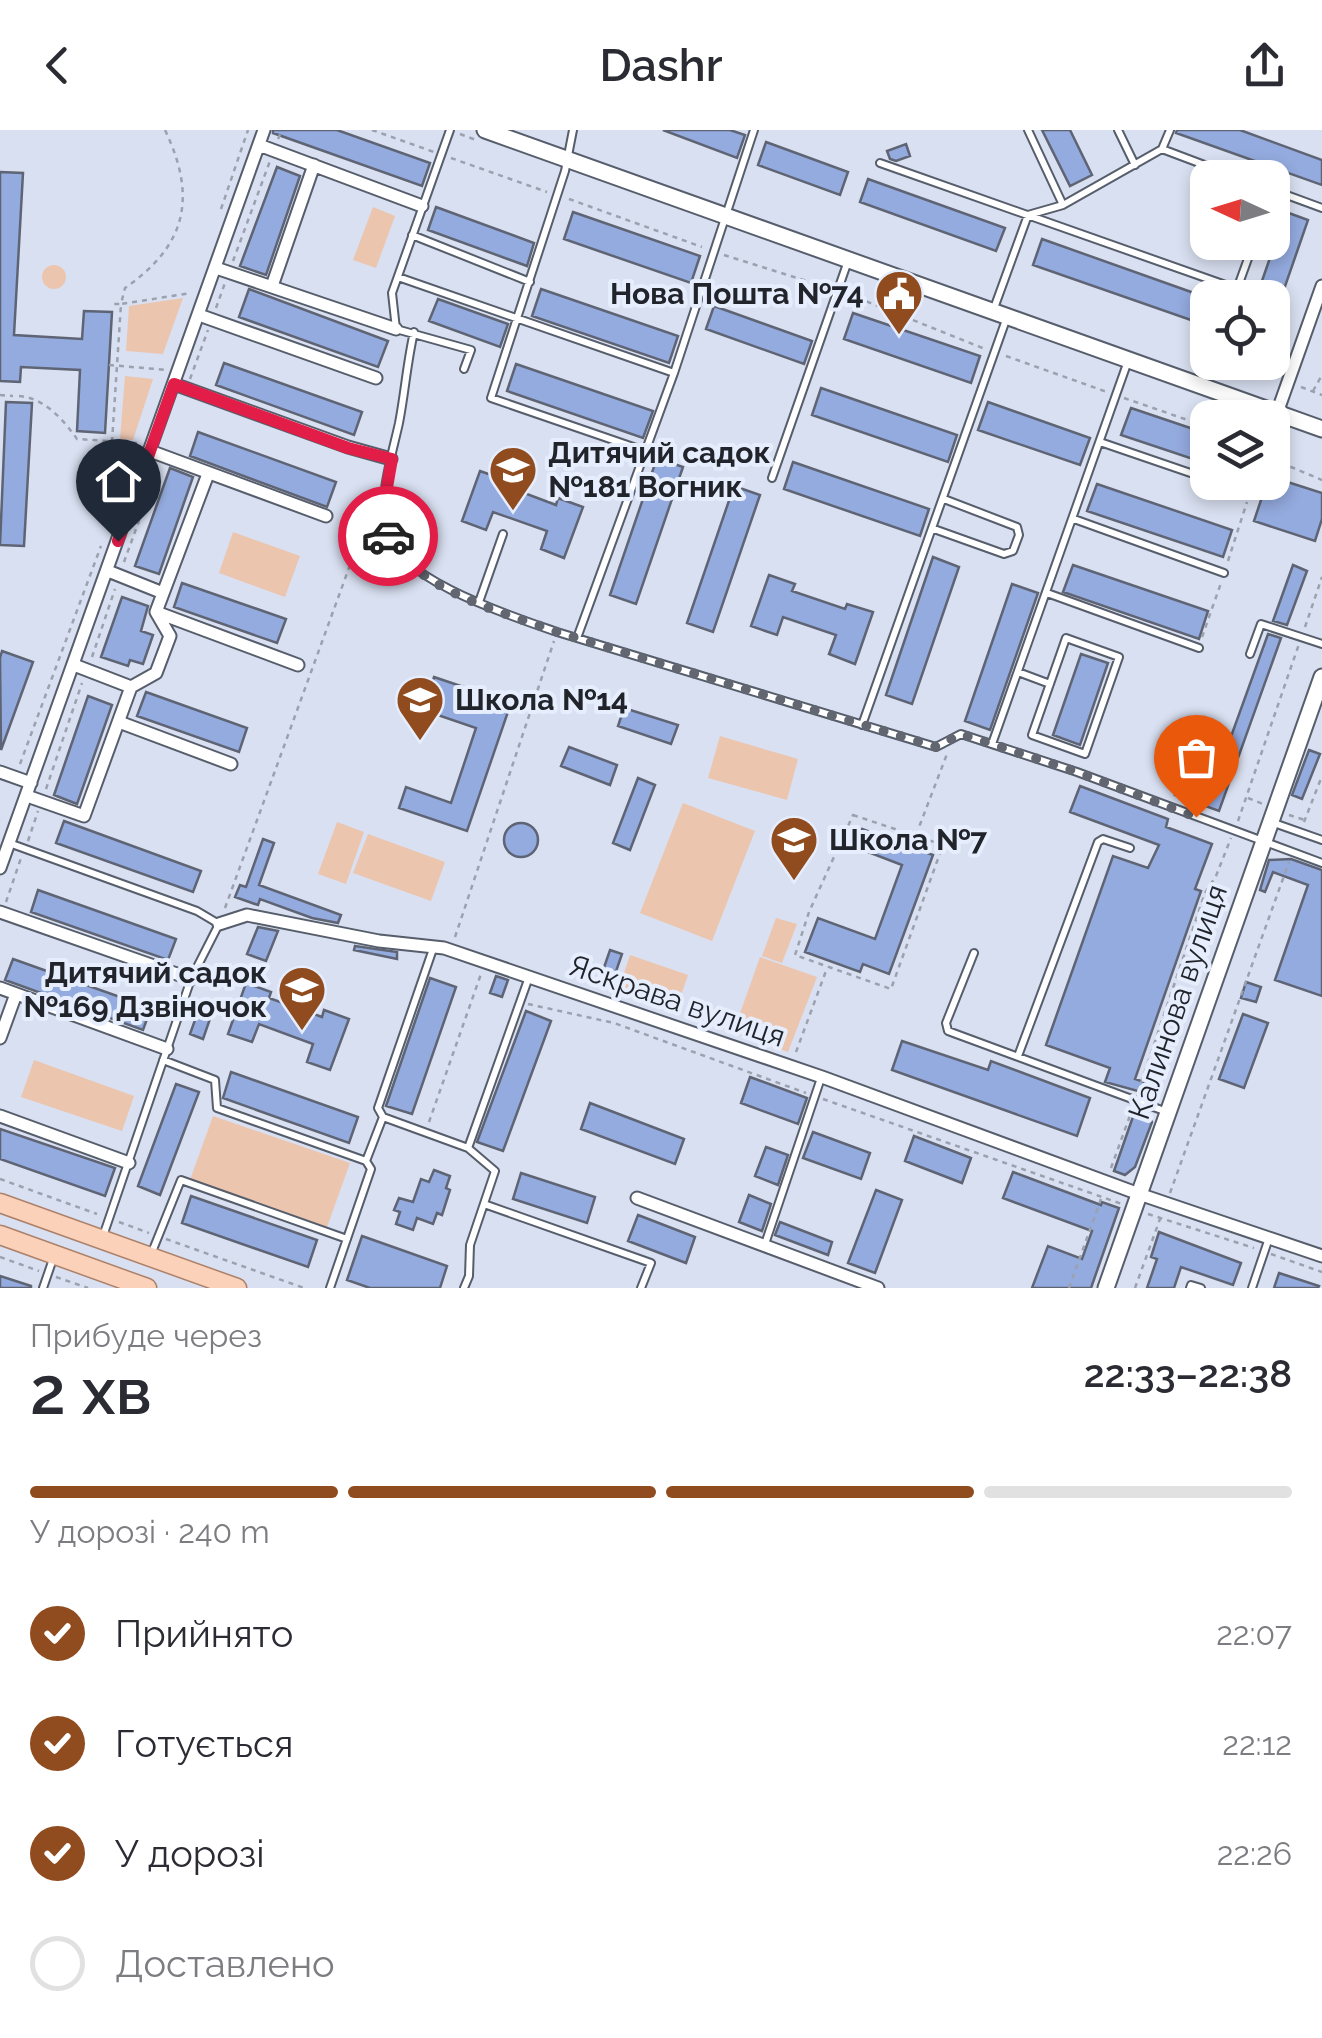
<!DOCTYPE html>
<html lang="uk">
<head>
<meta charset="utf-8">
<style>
	body { margin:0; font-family:Raleway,sans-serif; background:#f7f7f7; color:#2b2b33; height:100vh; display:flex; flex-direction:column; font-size:38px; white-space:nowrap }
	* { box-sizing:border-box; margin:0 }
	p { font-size:32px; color:#7c7c81 }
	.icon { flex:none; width:55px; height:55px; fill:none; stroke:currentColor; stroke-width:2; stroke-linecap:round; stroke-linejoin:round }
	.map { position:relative; height:1158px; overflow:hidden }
	.sheet { display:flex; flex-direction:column; background:#fff; flex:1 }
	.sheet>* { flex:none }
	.needle { width:65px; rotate:274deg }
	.fabs { position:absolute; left:1190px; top:30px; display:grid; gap:20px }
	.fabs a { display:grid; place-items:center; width:100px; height:100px; border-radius:20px; background:#fff; box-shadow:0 5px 15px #0003; font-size:50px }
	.pin { position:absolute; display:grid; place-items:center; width:85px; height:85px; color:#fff; margin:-102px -42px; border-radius:50% 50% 50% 0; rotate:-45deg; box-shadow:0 0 10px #0007 }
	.pin .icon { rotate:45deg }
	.courier { position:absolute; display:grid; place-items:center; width:100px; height:100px; margin:-50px; border:8px solid #e11d48; border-radius:50%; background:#fff; color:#222; box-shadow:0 2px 12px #0007 }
	.summary em { font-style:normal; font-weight:600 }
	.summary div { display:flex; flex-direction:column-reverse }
	.summary { display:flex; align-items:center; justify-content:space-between; height:170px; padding:0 30px }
	h1 { font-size:65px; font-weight:600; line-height:75px }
	.bar { display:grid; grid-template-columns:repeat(4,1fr); gap:15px 10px; align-content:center; height:120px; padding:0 30px }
	.bar i { height:12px; border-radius:8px; background:#e1e1e2 }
	.bar .selected { background:#904c1f }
	.bar p { grid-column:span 4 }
	ol { padding:0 30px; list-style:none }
	li { display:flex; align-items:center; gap:30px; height:110px }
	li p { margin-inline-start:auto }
	li .icon { padding:10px; border-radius:50%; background:#904c1f; color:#fff; stroke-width:4 }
	li:last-child { color:#7c7c81 }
	li i { width:55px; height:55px; border:5px solid #e1e1e2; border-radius:50% }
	header { display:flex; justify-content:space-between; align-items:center; height:130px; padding:0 30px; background:#fff; font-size:45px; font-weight:600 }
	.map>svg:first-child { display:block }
</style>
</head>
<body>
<header><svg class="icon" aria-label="back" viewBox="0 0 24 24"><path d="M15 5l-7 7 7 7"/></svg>Dashr<svg class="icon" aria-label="share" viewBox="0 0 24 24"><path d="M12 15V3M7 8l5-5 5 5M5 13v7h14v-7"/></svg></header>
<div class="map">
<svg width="1322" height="1158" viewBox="0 0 1322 1158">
	<rect width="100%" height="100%" fill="#d9e0f1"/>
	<path fill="#ecc5af" d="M 373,77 L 395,86 L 376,138 L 353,130 Z
		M42 147a12 12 0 1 1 24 0a12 12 0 1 1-24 0Z
		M 183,168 L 163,224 L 126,221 L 129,176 Z
		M 125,246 L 153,249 L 133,310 L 120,309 Z
		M 233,402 L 300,426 L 285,467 L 219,443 Z
		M 720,606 L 798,629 L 787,670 L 708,648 Z
		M 683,673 L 755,701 L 712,811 L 640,783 Z
		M 337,692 L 364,702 L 346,754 L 318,744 Z
		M 368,704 L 445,732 L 431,771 L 353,743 Z
		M 776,788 L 797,794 L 782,833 L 762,826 Z
		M 630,825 L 688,845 L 676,880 L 618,861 Z
		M 760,827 L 817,847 L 788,922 L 733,903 Z
		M 34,930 L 134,966 L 122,1001 L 21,967 Z
		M 213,986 L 350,1033 L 327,1097 L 190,1050 Z"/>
	<path fill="#94abdf" stroke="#5e6473" stroke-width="2.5" d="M 273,0 L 337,0 L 430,33 L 422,56 L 273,3 Z
		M 663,0 L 730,0 L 745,5 L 737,28 Z
		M 1042,0 L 1070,0 L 1092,45 L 1070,56 Z
		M 1177,0 L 1240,0 L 1322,30 L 1322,55 L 1176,3 Z
		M 766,12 L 848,42 L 840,65 L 758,35 Z
		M 906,14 L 910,26 L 896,31 L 890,29 L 887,21 Z
		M 277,37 L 300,46 L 266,145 L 240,136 Z
		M 0,42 L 23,43 L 14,205 L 82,209 L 84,181 L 112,182 L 105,303 L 77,301 L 80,240 L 21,237 L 20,252 L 0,251 Z
		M 868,49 L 1005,98 L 996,121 L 860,72 Z
		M 436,77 L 534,113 L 527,136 L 428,100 Z
		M 573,82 L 700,126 L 691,153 L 564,109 Z
		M 1286,82 L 1308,90 L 1274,188 L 1272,168 L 1256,168 Z
		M 1042,109 L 1208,168 L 1208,196 L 1033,135 Z
		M 249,159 L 388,211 L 378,237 L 239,187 Z
		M 541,159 L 678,206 L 669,233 L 532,186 Z
		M 438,169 L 508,194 L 500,217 L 429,191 Z
		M 714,176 L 812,211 L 804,234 L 706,199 Z
		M 853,183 L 980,226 L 971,253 L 844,209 Z
		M 224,233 L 362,282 L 354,305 L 216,255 Z
		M 516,234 L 653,281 L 643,308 L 507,261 Z
		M 821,258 L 957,305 L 948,332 L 812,285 Z
		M 6,272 L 32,273 L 24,416 L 0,415 Z
		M 988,272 L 1090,308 L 1080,335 L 978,300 Z
		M 1131,278 L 1208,304 L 1208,334 L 1121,305 Z
		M 198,302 L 336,352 L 327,377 L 190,326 Z
		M 657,328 L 683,337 L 636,474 L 610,465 Z
		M 793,332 L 929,379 L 920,406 L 784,359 Z
		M 170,338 L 193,347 L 159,444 L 135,436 Z
		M 480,341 L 505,350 L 503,355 L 556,375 L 558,368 L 583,377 L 564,428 L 541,419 L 547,401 L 493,382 L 486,400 L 462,391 Z
		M 1272,347 L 1322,363 L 1322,389 L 1315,411 L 1254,391 L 1267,352 L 1272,352 Z
		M 590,349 L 609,356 L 605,367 L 586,359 Z
		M 1097,354 L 1232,400 L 1223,427 L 1087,381 Z
		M 734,356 L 760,365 L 713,502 L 687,493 Z
		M 933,427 L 959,437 L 912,574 L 886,565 Z
		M 1073,435 L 1208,481 L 1199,509 L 1063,462 Z
		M 1293,435 L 1307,441 L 1287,495 L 1273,491 Z
		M 769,445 L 795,454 L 792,461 L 845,479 L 847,474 L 873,482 L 855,534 L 829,524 L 836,505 L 783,487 L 777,505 L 751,496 Z
		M 182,453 L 286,489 L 277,513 L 174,477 Z
		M 1012,454 L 1038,463 L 990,600 L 965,591 Z
		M 122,467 L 148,476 L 141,501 L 153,505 L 143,534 L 130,530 L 128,536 L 101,527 Z
		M 1268,504 L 1281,508 L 1219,681 L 1175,665 L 1180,650 L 1211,662 Z
		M 2,521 L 33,532 L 1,620 L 0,528 Z
		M 1081,524 L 1108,533 L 1080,615 L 1053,605 Z
		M 434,547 L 511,573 L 467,701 L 399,678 L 406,657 L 451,673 L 476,598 L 423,580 Z
		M 146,562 L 247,598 L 239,622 L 137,586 Z
		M 88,566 L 112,575 L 77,674 L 54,665 Z
		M 624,578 L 678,595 L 671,614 L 618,596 Z
		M 569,617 L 617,635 L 610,655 L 561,636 Z
		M 1309,620 L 1320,624 L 1302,669 L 1292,665 Z
		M 638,648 L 655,655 L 630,720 L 613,713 Z
		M 1080,656 L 1168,689 L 1166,697 L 1212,714 L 1195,759 L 1201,761 L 1135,949 L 1159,957 L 1156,966 L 1105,952 L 1110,938 L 1046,915 L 1113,726 L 1148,738 L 1159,715 L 1070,682 Z
		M 64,691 L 201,741 L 193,762 L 56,713 Z
		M504 710a17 17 0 1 1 34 0a17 17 0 1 1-34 0Z
		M 862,699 L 933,725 L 889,844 L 863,834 L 860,842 L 805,822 L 818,788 L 875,809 L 902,735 L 855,717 Z
		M 263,709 L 274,713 L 259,755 L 341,785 L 338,793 L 312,788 L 260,769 L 258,775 L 235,767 L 240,755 L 246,757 Z
		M 1291,729 L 1322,740 L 1322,866 L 1275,850 L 1308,755 L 1273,742 L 1265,762 L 1260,760 L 1269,730 Z
		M 38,760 L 176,809 L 168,830 L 31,782 Z
		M 258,797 L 278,801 L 266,831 L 247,824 Z
		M 355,816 L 397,822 L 397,829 L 354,820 Z
		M 610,820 L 622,824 L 612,853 L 600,849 Z
		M 13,829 L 151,878 L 143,900 L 5,850 Z
		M 496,846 L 508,850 L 502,867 L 490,863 Z
		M 430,848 L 456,857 L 412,984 L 386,976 Z
		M 1246,852 L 1261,857 L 1256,872 L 1241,868 Z
		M 246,853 L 271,862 L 269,868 L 322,887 L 324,880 L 349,889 L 330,940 L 307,932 L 313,914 L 259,894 L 252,912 L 228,904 Z
		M 200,876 L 213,880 L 203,909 L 190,904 Z
		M 526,881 L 551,891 L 503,1021 L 477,1012 Z
		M 1243,884 L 1268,893 L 1244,958 L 1219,949 Z
		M 902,911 L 988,940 L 991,931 L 1090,968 L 1077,1006 L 892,940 Z
		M 231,942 L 358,987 L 349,1013 L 223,968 Z
		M 750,947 L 807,968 L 798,994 L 741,973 Z
		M 176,954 L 199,962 L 160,1065 L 138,1056 Z
		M 590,973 L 684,1009 L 675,1034 L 581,999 Z
		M 1136,978 L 1146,981 L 1152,992 L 1135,1037 L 1125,1045 L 1114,1041 Z
		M 0,999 L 115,1038 L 105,1066 L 0,1029 Z
		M 813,1002 L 870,1023 L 861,1049 L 803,1028 Z
		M 914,1006 L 971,1028 L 962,1053 L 905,1031 Z
		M 766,1017 L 788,1025 L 778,1055 L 755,1046 Z
		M 434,1040 L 450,1046 L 446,1058 L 450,1060 L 442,1085 L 437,1083 L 433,1094 L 417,1088 L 413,1100 L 396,1094 L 400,1082 L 394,1080 L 399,1068 L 413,1072 L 421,1049 L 429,1052 Z
		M 1013,1042 L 1101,1075 L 1102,1072 L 1119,1078 L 1091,1158 L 1032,1158 L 1048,1116 L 1082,1129 L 1092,1101 L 1003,1068 Z
		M 521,1043 L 595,1067 L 587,1093 L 513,1069 Z
		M 876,1060 L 902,1070 L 875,1143 L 848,1133 Z
		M 749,1065 L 771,1074 L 762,1101 L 739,1092 Z
		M 191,1066 L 317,1110 L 308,1137 L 182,1093 Z
		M 638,1085 L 695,1107 L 686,1133 L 628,1111 Z
		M 780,1092 L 832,1112 L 828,1125 L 775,1105 Z
		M 1159,1102 L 1241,1133 L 1233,1155 L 1181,1137 L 1174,1158 L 1147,1158 L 1157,1129 L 1151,1127 Z
		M 362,1106 L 447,1136 L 440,1158 L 370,1158 L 347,1150 Z
		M 1279,1143 L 1319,1156 L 1318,1158 L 1274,1158 Z
		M 0,1146 L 31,1156 L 31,1158 L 0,1158 Z"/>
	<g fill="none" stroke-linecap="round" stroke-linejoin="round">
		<g stroke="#565d6b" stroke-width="10">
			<path id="service" d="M 450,0 L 392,163 L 396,199 L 471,220 L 464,239
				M 573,0 L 565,41 L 491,268 L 645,321
				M 1028,0 L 1063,75
				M 1118,0 L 1135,35
				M 1170,0 L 1162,19 L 1239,48
				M 880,33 L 1237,159 L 1254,112
				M 1273,60 L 1322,78
				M 412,105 L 530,152
				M 398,147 L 674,243
				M 993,181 L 1028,85 L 1063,75 L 1162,19
				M 414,202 C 407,232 405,262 399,293 C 392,325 379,365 385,399 C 394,449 514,487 557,502 L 936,617 L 961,604 L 1077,642 L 1322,733
				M 1100,312 L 1208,349
				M 772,348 L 848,131
				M 1219,352 L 1250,363
				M 1074,389 L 1224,443
				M 934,399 L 1004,424 L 1013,421 L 1019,405 L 1017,397 L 944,369
				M 1047,463 L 1199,518
				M 479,472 L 503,404
				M 577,508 L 674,243 L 754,0
				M 1066,508 L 1119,527 L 1085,624 L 1032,605 Z
				M 1250,524 L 1261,494 L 1322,514
				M 1018,542 L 1050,554
				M 862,595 L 1007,187
				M 992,614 L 1128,231
				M 1271,692 L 1322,710
				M 9,713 L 197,781 L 219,794 L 191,849 L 102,1109
				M 974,823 L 946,893 L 948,901 L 1167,982
				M 1018,926 L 1098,712 L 1103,709 L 1130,718
				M 163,930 L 215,950 L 217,978 L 366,1031
				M 383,987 L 468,1018 L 495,1041 L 470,1115 L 469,1146 L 464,1158
				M 468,1018 L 529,847
				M 484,1074 L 651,1133 L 641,1158
				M 765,1114 L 821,948
				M 150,1127 L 181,1050 L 347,1109
				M 43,1158 L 54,1126
				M 330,1158 L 371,1039 L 366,1031 L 383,987 L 378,978 L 434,816
				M 1190,1158 L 1191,1155 L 1201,1158
				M 1252,1158 L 1269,1108"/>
		</g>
		<g stroke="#565d6b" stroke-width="15">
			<path id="minor" d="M 259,15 L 422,76
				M 216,138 L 396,199
				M 272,156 L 314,35
				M 199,185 L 376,248
				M 174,254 L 348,317 L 391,329
				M 1277,283 L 1322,156
				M 150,321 L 326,386
				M 108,441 L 163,463
				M 156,482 L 298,535
				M 74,535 L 131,557
				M 119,592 L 231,634
				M 0,642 L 31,653
				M 27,666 L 84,686 L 131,557 L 156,543 L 170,506 L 156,482 L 208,344
				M 0,738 L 264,0
				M 0,782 L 191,849
				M 219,794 L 247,785 L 379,811 L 444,818 L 822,947 L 1139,1064 L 1322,1126
				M 0,858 L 167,919
				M 0,908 L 16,864
				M 0,986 L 129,1033
				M 637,1068 L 878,1158"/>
		</g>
		<g stroke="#565d6b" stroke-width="19">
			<path id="tertiary" d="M 485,0 L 1322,299
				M 1106,1158 L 1322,547"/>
		</g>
		<g stroke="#ad8169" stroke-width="21">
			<path id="primary" d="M 0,1073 L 237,1158
				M 0,1105 L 147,1158"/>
		</g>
		<path stroke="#9ba1ae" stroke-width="2.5" stroke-dasharray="5 5" stroke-linecap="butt" d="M 165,0 C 197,67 187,115 125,158 L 121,174 L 191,163
			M 372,0 L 434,22
			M 460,4 L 476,10
			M 278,9 L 282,0
			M 451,28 L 547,62
			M 569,69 L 702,117
			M 221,79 L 248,0
			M 724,125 L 826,157
			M 233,131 L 270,31
			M 848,164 L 985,219
			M 216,178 L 225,153
			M 1006,226 L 1107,262
			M 109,235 L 167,240
			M 190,249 L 208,200
			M 1301,257 L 1322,265
			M 1313,261 L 1322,245
			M 0,265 L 13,266
			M 19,266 C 44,268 63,289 77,309 L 137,313
			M 1124,268 L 1208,297
			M 112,312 L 121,174 L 113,174 L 112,171
			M 1272,329 L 1322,350
			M 1228,431 L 1247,372
			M 124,432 L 140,388
			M 1305,497 L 1322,447
			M 1202,507 L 1221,453
			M 92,527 L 115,459
			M 20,634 L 101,416
			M 46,659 L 82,553
			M 1248,668 L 1263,674
			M 853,685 L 943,715 L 891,859 L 795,825 L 809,782 Z
			M 1289,685 L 1305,690
			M 1238,691 L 1299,514
			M 1304,692 L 1322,646
			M 916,705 L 947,624
			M 28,711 L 38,681
			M 6,772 L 21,728
			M 225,778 L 373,372
			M 455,807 L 554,511
			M 528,874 L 614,893 L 806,963
			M 796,922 L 826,841
			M 1138,962 L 1205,763 L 1216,746 L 1231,708
			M 823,969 L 1122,1074
			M 429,992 L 481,844
			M 1111,1038 L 1132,980
			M 0,1049 L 97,1084
			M 1170,1063 L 1289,732
			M 1148,1084 L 1254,1118
			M 119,1092 L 149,1103
			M 166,1109 L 304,1158
			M 1271,1124 L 1322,1142
			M 0,1127 L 39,1141
			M 56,1147 L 88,1158
			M 1069,1158 L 1101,1069
			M 1135,1158 L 1160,1089"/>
		<use href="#service" stroke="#fff" stroke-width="6"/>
		<use href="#minor" stroke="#fff" stroke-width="11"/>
		<use href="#tertiary" stroke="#fff" stroke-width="15"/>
		<use href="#primary" stroke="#fbd1b9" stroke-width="18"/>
	</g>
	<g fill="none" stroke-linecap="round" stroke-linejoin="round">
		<path stroke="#616670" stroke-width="10" stroke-dasharray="0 18" d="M 388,406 C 419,462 500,481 557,502 L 936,617 L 961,604 L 1077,642 L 1196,687"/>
		<path stroke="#e11d48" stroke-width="12" d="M 118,411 L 174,254 L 348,318 L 392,329 L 386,363 L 388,406"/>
	</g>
	<defs>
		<g id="civic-pin" transform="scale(2.5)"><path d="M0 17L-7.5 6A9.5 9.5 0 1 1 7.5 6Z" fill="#904c1f" stroke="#e6eefe"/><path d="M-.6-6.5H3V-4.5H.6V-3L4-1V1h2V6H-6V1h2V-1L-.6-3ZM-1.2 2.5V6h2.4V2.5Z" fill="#fff"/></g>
		<g id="school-pin" transform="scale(2.5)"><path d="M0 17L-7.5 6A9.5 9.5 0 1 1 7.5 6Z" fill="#904c1f" stroke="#e6eefe"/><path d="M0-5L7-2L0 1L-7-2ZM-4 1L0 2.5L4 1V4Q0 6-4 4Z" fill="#fff"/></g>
	</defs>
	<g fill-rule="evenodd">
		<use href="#civic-pin" x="899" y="164"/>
		<use href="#school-pin" x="513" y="340"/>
		<use href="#school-pin" x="420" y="570"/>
		<use href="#school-pin" x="794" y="710"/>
		<use href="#school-pin" x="302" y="860"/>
	</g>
	<g text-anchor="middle" stroke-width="8" stroke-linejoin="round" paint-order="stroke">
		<g font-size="30" font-weight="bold" fill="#21242a" stroke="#e6eefe" text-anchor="start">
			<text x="864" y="174" text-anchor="end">Нова Пошта №74</text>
			<text x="548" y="333">Дитячий садок<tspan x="548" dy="34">№181 Вогник</tspan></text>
			<text x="455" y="580">Школа №14</text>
			<text x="829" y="720">Школа №7</text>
			<text x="267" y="853" text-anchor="end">Дитячий садок<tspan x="267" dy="34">№169 Дзвіночок</tspan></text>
		</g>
		<g font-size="30" fill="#21242a" stroke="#e6eefe">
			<text transform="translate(677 871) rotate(19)" y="10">Яскрава вулиця</text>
			<text transform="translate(1178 872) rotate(-71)" y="10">Калинова вулиця</text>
		</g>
	</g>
</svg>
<div class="fabs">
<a><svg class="needle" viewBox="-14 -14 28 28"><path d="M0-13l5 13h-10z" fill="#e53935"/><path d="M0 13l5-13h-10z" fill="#7c7c81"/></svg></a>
<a><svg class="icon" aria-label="locate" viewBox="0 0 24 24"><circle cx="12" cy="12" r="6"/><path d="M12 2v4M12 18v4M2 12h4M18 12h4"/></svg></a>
<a><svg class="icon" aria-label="layers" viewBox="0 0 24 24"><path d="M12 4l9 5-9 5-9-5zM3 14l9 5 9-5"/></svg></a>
</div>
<div class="pin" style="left:1196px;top:687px;background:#ea580c"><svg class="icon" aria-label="bag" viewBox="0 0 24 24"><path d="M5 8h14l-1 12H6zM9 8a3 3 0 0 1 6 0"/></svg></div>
<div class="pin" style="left:118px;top:411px;background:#1f2937"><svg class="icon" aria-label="home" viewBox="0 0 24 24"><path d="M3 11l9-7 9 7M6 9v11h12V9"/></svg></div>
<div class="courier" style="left:388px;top:406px"><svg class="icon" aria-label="car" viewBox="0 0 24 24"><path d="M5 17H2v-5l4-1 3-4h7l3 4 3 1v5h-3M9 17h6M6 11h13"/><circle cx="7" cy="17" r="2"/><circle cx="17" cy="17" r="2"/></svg></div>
</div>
<section class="sheet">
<div class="summary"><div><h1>2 хв</h1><p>Прибуде через</p></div><em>22:33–22:38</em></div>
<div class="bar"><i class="selected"></i><i class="selected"></i><i class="selected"></i><i></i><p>У дорозі · 240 m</p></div>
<ol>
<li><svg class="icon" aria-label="check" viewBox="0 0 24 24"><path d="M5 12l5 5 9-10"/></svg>Прийнято<p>22:07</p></li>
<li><svg class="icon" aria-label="check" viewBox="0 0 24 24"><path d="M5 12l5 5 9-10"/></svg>Готується<p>22:12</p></li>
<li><svg class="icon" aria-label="check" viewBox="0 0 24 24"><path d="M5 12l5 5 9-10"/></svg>У дорозі<p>22:26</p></li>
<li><i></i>Доставлено</li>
</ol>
</section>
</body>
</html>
